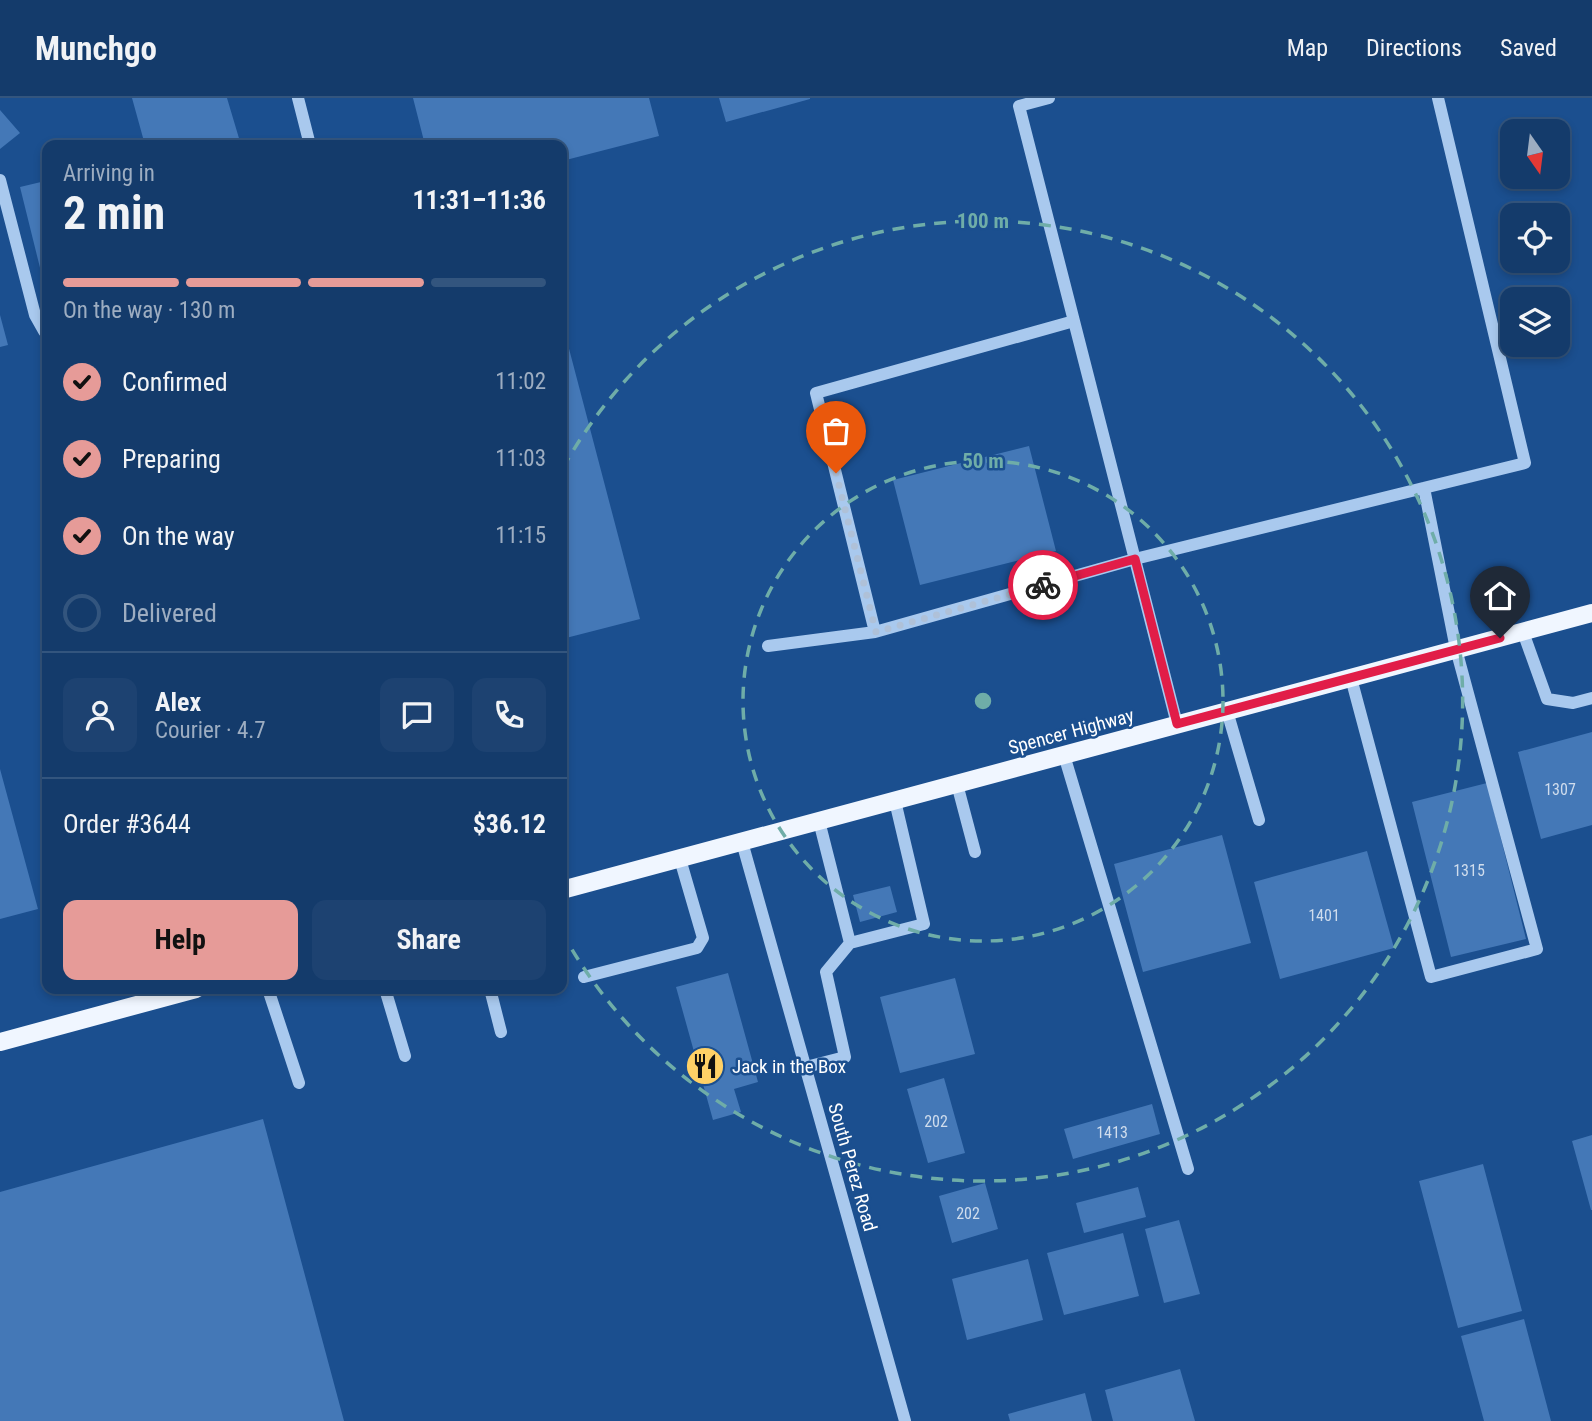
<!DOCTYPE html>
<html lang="en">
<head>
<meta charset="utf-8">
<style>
	body { margin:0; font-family:"Roboto Condensed",sans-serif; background:#1d4271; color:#f1f3f6; height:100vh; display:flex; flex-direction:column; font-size:26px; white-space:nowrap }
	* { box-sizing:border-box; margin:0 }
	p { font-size:23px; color:#9dadc1 }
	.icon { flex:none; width:38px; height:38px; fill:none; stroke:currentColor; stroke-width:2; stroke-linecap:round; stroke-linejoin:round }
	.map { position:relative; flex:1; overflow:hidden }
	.side { position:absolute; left:42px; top:42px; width:525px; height:854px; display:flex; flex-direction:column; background:#143b6b; border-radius:14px; box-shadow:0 4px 10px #0003,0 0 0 2px #33557e }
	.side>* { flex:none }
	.needle { width:46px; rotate:166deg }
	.buttons { position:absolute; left:1500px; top:21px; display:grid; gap:14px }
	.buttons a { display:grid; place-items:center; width:70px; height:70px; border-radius:14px; background:#143b6b; box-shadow:0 4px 10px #0003,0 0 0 2px #33557e; font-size:35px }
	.pin { position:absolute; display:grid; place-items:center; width:60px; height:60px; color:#fff; margin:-72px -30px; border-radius:50% 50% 50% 0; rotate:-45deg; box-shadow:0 0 7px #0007 }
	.pin .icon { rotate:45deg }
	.courier { position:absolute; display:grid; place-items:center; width:70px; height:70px; margin:-35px; border:5px solid #e11d48; border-radius:50%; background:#fff; color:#222; box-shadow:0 2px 9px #0007 }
	.head em { font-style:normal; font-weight:700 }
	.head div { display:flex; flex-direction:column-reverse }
	.head { display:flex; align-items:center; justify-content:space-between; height:119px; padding:0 21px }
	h1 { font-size:46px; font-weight:700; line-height:52px }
	.bar { display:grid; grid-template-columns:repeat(4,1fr); gap:10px 7px; align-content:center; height:84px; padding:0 21px }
	.bar i { height:9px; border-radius:5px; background:#33557e }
	.bar .selected { background:#e69b98 }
	.bar p { grid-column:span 4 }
	.line { display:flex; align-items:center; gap:18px; padding:0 21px; border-top:2px solid #33557e }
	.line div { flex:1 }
	.round { display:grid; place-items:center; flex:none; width:74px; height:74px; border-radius:14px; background:#1d4271 }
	ol { padding:0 21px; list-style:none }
	li { display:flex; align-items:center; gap:21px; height:77px }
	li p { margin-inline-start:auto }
	li .icon { padding:7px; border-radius:50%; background:#e69b98; color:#111; stroke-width:4 }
	li:last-child { color:#9dadc1 }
	li i { width:38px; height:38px; border:4px solid #33557e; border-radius:50% }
	.button { display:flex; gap:14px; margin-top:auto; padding:14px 21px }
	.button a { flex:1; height:80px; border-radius:14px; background:#e69b98; color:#111; font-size:28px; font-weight:700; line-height:80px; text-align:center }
	.button a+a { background:#1d4271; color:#f1f3f6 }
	header { display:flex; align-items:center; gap:42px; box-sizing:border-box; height:98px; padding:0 35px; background:#143b6b; border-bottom:2px solid #33557e }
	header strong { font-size:33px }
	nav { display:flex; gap:38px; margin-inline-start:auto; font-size:24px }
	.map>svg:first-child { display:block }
</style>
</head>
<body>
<header>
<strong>Munchgo</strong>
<nav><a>Map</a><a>Directions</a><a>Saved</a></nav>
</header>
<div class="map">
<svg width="1592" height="1323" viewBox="0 0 1592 1323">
	<rect width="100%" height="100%" fill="#1b4f8f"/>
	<path fill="#4478b7" d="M 132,0 L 227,0 L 241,47 L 145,47 Z
		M 413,0 L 649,0 L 659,38 L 562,63 L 562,47 L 425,47 Z
		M 719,0 L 810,0 L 810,1 L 726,24 Z
		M 0,12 L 20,35 L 0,51 Z
		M 41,84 L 47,109 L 46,194 L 20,89 Z
		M 0,217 L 8,247 L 0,249 Z
		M 562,224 L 640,521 L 562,541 Z
		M 1029,348 L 1056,453 L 920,487 L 893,382 Z
		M 1592,634 L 1592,727 L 1541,741 L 1518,654 Z
		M 0,671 L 38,811 L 0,821 Z
		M 1487,685 L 1526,841 L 1451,859 L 1412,704 Z
		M 1222,737 L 1251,845 L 1143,874 L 1114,766 Z
		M 1367,753 L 1394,850 L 1280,881 L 1254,784 Z
		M 890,788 L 897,814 L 860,824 L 853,797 Z
		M 728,875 L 758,984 L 734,991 L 741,1014 L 713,1022 L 676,889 Z
		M 955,880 L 975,956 L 900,975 L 880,899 Z
		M 944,980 L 965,1055 L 928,1065 L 907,991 Z
		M 1152,1006 L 1160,1036 L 1073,1061 L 1064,1031 Z
		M 263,1021 L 344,1323 L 0,1323 L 0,1094 Z
		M 1592,1037 L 1592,1112 L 1591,1112 L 1572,1043 Z
		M 1483,1066 L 1522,1213 L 1458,1230 L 1419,1083 Z
		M 985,1085 L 998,1131 L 952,1145 L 939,1098 Z
		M 1138,1089 L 1146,1119 L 1084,1135 L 1076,1105 Z
		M 1179,1122 L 1200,1196 L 1164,1205 L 1145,1131 Z
		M 1123,1135 L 1139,1198 L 1064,1217 L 1047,1155 Z
		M 1028,1161 L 1043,1222 L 967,1242 L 952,1181 Z
		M 1524,1221 L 1551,1323 L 1484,1323 L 1461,1238 Z
		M 1180,1271 L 1195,1323 L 1113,1323 L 1105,1292 Z
		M 1085,1295 L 1092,1323 L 1010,1323 L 1008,1316 Z"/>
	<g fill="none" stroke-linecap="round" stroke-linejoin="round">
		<path stroke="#a9c9ee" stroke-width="12" d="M 298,0 L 310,47
			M 1049,0 L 1019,8 L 1177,626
			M 0,82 L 35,217 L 44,233 L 47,235
			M 1074,223 L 816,295 L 875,534 L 1135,461 L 1525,365 L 1438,0
			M 1523,534 L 1547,601 L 1573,605 L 1592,600
			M 768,548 L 875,534
			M 1351,580 L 1431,879 L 1537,851 L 1456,551 L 1424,390
			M 1227,613 L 1259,722
			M 1064,657 L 1188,1071
			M 957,686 L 975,754
			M 819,723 L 850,845 L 924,826 L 895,703
			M 742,744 L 905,1323
			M 584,879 L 697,850 L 703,840 L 680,761
			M 268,891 L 299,985
			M 385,891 L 405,958
			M 490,891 L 501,934
			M 806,969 L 845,959 L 826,874 L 850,845"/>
		<path stroke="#f0f6ff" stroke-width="18" d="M 562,792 L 1592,515
			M 0,944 L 196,891"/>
	</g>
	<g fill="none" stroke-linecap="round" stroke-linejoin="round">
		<path stroke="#afc1d8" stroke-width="7" stroke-dasharray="0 12.6" d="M 836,375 L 876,534 L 1043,487"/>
		<path stroke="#e11d48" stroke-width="9" d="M 1043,487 L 1135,461 L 1177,626 L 1500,540"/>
	</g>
	<g fill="none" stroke="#6fada8" stroke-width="3.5" stroke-dasharray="12 9">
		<circle cx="983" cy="603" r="240"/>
		<path d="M563 370A480 480 0 1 1 563 836"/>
	</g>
	<defs>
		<g id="restaurant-disc" transform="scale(2.0125)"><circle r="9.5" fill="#ffd166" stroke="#1b4f8f"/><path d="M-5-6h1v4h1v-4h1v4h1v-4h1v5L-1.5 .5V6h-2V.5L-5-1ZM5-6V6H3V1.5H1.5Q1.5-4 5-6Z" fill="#111"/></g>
	</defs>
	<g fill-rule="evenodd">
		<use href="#restaurant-disc" x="705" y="968"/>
	</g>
	<g text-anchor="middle" stroke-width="5" stroke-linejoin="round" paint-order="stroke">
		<g font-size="16" fill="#d0dded">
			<text x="1560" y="697">1307</text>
			<text x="1469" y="778">1315</text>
			<text x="1324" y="823">1401</text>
			<text x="936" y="1029">202</text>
			<text x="1112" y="1040">1413</text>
			<text x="968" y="1121">202</text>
		</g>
		<g font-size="19" fill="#fff" stroke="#1b4f8f">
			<text transform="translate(1071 633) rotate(-15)" y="7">Spencer Highway</text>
			<text transform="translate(853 1069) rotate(74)" y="7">South Perez Road</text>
		</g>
		<g font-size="19" fill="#fff" stroke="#1b4f8f" text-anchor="start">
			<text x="732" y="975">Jack in the Box</text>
		</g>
	</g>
	<circle cx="983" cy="603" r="10" fill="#6fada8" stroke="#1b4f8f" stroke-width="3.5"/>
	<g font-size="21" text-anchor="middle" font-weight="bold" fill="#6fada8" stroke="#1b4f8f" stroke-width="5" stroke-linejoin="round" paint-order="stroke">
		<text x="983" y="130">100 m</text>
		<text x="983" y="370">50 m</text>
	</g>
</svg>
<div class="buttons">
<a><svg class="needle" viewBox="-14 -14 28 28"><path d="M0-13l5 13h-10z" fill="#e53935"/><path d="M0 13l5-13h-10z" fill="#9dadc1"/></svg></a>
<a><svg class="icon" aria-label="locate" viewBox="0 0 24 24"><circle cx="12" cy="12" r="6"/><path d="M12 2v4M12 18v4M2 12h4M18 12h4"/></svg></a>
<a><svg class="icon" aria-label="layers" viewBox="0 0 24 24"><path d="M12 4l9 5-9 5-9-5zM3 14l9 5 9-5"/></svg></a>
</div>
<div class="pin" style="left:836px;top:375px;background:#ea580c"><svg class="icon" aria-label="bag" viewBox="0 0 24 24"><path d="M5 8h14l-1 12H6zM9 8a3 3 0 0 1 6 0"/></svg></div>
<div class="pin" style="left:1500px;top:540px;background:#1f2937"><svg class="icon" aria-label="home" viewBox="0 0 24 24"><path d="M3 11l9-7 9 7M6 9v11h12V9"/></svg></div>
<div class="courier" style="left:1043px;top:487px"><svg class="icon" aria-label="bike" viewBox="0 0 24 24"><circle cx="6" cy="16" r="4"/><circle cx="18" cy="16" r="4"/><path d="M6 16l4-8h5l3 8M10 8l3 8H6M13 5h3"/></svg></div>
<section class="side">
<div class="head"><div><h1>2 min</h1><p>Arriving in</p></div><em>11:31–11:36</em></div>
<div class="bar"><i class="selected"></i><i class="selected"></i><i class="selected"></i><i></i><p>On the way · 130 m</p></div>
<ol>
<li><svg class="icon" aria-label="check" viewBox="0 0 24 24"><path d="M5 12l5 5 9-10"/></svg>Confirmed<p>11:02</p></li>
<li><svg class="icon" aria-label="check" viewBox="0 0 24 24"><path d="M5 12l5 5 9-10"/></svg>Preparing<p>11:03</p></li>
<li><svg class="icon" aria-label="check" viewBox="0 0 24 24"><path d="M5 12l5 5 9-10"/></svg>On the way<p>11:15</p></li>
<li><i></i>Delivered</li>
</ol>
<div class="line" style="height:126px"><a class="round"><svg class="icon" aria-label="person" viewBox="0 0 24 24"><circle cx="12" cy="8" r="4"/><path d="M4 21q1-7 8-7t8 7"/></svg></a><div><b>Alex</b><p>Courier · 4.7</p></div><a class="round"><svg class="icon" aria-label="chat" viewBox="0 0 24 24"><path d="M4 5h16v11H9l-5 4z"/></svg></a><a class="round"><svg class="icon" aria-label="phone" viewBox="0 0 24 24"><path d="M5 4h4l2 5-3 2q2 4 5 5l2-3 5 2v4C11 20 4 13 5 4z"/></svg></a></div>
<div class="line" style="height:91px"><div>Order #3644</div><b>$36.12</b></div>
<div class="button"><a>Help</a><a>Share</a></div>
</section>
</div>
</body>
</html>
